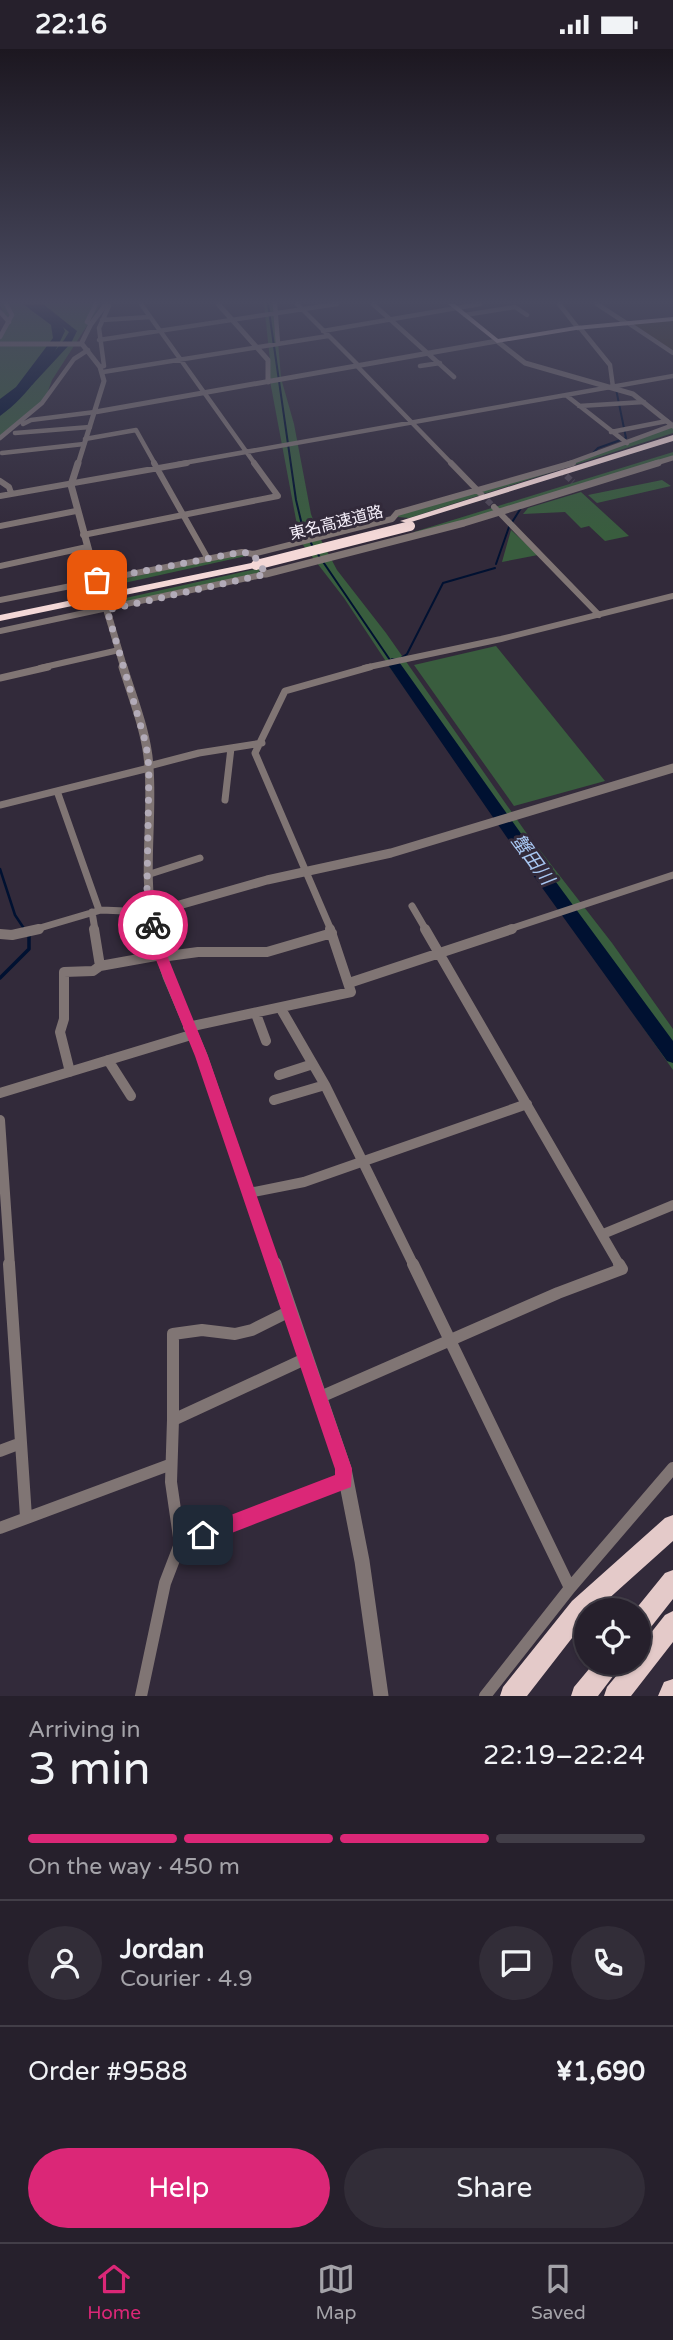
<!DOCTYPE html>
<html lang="en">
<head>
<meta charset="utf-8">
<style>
	body { margin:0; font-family:"Varela Round","Noto Sans JP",sans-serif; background:#322d38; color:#f1f3f6; height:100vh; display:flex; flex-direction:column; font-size:26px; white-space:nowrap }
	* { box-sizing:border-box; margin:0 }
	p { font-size:23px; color:#a4a3a9 }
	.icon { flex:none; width:38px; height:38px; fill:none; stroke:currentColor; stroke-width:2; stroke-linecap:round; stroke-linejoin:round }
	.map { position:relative; height:1647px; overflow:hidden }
	.sheet { display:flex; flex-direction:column; background:#26202c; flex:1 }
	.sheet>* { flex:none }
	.buttons { position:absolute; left:574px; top:1549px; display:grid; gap:14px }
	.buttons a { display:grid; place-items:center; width:77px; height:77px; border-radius:50%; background:#26202c; box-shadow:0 2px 5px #0004,0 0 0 2px #423e48; font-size:35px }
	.pin { position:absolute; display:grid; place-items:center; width:60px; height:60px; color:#fff; margin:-30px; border-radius:14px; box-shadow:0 4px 10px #0006 }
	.courier { position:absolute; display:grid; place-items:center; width:70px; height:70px; margin:-35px; border:5px solid #db2777; border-radius:50%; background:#fff; color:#222; box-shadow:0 2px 9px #0007 }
	.headline em { font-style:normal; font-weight:600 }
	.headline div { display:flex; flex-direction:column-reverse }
	.headline { display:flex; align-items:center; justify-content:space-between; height:119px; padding:0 28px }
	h1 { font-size:46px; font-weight:600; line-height:52px }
	.bar { display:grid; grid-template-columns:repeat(4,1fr); gap:10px 7px; align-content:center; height:84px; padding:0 28px }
	.bar i { height:9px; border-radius:5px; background:#423e48 }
	.bar .current { background:#db2777 }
	.bar p { grid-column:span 4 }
	.line { display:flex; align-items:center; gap:18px; padding:0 28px; border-top:2px solid #423e48 }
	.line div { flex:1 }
	.round { display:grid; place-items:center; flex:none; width:74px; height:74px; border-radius:37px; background:#322d38 }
	.cta { display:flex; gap:14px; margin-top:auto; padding:14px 28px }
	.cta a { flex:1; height:80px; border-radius:42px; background:#db2777; color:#fff; font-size:28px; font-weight:600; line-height:80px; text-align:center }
	.cta a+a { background:#322d38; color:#f1f3f6 }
	.status { display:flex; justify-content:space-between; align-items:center; height:49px; padding:0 35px; background:#26202c; direction:ltr }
	.status svg { height:19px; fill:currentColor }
	.dock { display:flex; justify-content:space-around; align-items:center; height:98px; border-top:2px solid #423e48; background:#26202c; font-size:19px; color:#a4a3a9 }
	.dock a { display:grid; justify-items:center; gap:4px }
	.dock .current { color:#db2777 }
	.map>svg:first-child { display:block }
</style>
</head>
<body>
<div class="status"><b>22:16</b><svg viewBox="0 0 49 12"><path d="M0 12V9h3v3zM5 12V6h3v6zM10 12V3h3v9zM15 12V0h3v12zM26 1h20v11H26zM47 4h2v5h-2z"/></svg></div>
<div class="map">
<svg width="673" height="1647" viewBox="0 0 673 1647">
	<rect width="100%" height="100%" fill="#322a3a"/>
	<path fill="#3d3424" d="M 673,272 L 673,302 L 633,275 Z"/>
	<path fill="#395d3e" d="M 0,255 L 101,255 L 52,331 L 44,353 L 0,388 L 0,287 L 7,277 Z
		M 264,255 L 275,255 L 281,329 L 294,375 L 311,465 L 319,487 L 337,521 L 386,584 L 525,782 L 612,894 L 673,980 L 673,1021 L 391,620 L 344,549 L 300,492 L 270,332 L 270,311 Z
		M 673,378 L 673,384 L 409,469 L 398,468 L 397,464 L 548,421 Z
		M 673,403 L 673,408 L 416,487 L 414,483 Z
		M 662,431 L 671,437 L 597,454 L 588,446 Z
		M 581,443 L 629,487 L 605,492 L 589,477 L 581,479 L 565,463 L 523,465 L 528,459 Z
		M 511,481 L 538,506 L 502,513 Z
		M 241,504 L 246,507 L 106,538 L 103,536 L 105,534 Z
		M 260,519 L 259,524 L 114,557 L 111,555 L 112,552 Z
		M 496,597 L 605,732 L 514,757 L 414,616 Z"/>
	<path fill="#001131" d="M 23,255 C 44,255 56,263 65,282 C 51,313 28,347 0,367 L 0,350 L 16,338 L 53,289 L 51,276 Z"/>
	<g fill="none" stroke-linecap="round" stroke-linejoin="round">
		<path stroke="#001131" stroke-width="2" d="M 268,255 L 296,451 L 302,476 L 313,498
			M 592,405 L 598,399 L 626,389 L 616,340
			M 317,504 L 390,611
			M 496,515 L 509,478 L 521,459
			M 401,609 L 407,605 L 443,534 L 495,519"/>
		<path stroke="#001131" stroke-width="2.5" d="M 0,820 L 15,866 L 25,881"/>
		<path stroke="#001131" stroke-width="3.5" d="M 0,929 L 29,900 L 29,887"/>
		<path fill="#001131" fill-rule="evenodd" d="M 34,255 L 43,255 L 77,282 L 71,294 L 32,336 L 28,333 L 64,291 L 69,283 Z
			M 392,609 L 397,610 L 542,814 L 673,992 L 673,1014 L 667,1012 L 530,822 L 386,613 Z"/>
		<path stroke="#504857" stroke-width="6" stroke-dasharray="6 2.5" stroke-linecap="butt" d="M 560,421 L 573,433
			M 481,445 L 494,458"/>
		<path stroke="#807574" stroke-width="4.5" d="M 141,255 L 255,415
			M 275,255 L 278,295
			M 297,255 L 359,317
			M 373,255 L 454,328
			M 559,255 L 578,279
			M 597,255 L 626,274
			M 0,263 L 9,273
			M 465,266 L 515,258 L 527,266
			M 102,271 L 150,268
			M 628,274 L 673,304
			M 91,275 L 87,273 L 96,255
			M 580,279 L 610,316 L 613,338
			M 323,282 L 480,255
			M 0,288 L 12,266 L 6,255
			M 99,291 L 337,255
			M 357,317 L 452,415
			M 420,317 L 440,314
			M 100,318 L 104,317 L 99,279 L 109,257 L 106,255
			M 103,323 L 328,287
			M 567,347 L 627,394
			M 579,357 L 644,353
			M 23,375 L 31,371 L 95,363
			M 611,383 L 667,372
			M 15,384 L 90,378
			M 0,389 L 42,354 L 74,310 L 88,301
			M 85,390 L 136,381 L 155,415
			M 2,404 L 84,395
			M 178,415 L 673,327
			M 567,415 L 673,376"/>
		<path stroke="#807574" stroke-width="6" d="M 154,414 L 208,510
			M 451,414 L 481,445
			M 0,432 L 9,438 L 11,444
			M 0,447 L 187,414
			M 494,458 L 599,566
			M 0,477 L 76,462
			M 83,486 L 278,447 L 254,414
			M 0,517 L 87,498
			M 0,551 L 242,503 L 253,505 L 392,470 L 397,464 L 573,414
			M 0,582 L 266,525 L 253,505
			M 40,619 L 119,601
			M 364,619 L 501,590 L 673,547"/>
		<path stroke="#807574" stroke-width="7" d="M 0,629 L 48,618
			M 149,717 L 199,704 L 262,694
			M 57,742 L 99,861
			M 225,751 L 231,699
			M 0,756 L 149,719
			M 147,826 L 200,809
			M 412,857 L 426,881
			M 92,863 L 95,881
			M 33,881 L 101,861 L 150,863
			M 331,881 L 255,704 L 285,642 L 370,618
			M 507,881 L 673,826"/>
		<path stroke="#807574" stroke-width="10" d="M 425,880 L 620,1217
			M 0,885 L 12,886 L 39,880
			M 161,908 L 198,903 L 267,903 L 332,884
			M 100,917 L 161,906
			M 349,934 L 512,880
			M 281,960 L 325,1036 L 414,1217
			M 256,965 L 266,992
			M 188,978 L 351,943 L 330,880
			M 108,1011 L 131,1047
			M 70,1023 L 60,983 L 64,970 L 64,923 L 93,922 L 100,917 L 94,880
			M 279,1026 L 313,1015
			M 0,1044 L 191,986
			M 274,1051 L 325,1036
			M 0,1071 L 10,1217
			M 249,1144 L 304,1133 L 527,1055
			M 603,1185 L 673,1156"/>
		<path stroke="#807574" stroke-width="12" d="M 9,1215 L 26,1468
			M 413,1215 L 570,1539
			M 318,1349 L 558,1244 L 622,1220 L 619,1215
			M 173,1371 L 173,1285 L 202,1281 L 235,1285 L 252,1281 L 290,1262
			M 0,1402 L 21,1394
			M 0,1479 L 169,1416
			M 180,1495 L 171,1433 L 173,1371 L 307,1309
			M 141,1647 L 165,1534 L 180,1495 L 344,1432
			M 485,1647 L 570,1539 L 673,1419"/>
		<path stroke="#807574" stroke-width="5" d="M 218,255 L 268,311 L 268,333
			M 0,295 L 82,295 L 100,318 L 104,332 L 78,415
			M 81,295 L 91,275 L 106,255
			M 95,363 L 497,292 L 525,314 L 633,345 L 673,377
			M 653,415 L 673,409"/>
		<path stroke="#807574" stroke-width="7" d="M 78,414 L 71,436 L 99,539
			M 266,525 L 464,474 L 658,414
			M 105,555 L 124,619"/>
		<path stroke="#807574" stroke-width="9" d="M 123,618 C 133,650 147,684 149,718 C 153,773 142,827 154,881
			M 151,864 L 267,831 L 391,804 L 673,719"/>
		<path stroke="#807574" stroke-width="11" d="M 153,880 L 168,927 L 202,1007 L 274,1217"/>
		<path stroke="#807574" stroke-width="15" d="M 274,1215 L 344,1420 L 362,1512 L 381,1647"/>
		<path fill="#d3bcbb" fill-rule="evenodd" d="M 448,255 L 455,255 L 498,290 L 576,277 L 673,268 L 673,272 L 576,281 L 497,294 Z"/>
		<path fill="#e4cac9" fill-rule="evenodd" d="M 673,1466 L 673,1492 L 596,1561 L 586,1561 L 586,1571 L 527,1647 L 500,1647 L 503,1638 L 572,1552 L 665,1469 Z
			M 673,1521 L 673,1550 L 647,1583 L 639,1587 L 639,1561 L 635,1561 L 665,1524 Z
			M 673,1562 L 673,1593 L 631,1647 L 604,1647 L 607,1638 L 627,1614 L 639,1614 L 639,1599 L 665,1566 Z
			M 594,1614 L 621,1614 L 617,1622 L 598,1647 L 571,1647 L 574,1638 Z
			M 673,1630 L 673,1647 L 658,1647 L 664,1633 Z"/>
		<path fill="#f4d8d7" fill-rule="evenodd" d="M 673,386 L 673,392 L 408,474 L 400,472 Z
			M 256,513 L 260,514 L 260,518 L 0,572 L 0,566 Z"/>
		<path stroke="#f4d8d7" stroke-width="10" d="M 256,516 L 410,477"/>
	</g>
	<linearGradient id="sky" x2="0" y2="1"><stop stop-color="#1c1720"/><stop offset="0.52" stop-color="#494a60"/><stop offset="1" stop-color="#494a60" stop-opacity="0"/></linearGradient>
	<rect width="673" height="486" fill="url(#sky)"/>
	<path fill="#db2777" d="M 153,871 L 159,876 L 167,906 L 208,1007 L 352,1420 L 351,1438 L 203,1495 L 197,1492 L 194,1486 L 197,1479 L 335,1426 L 335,1420 L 195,1007 L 154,906 L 147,876 Z"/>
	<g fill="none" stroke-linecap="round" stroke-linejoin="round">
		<path stroke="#b2abb8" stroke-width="7" stroke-dasharray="0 12.6" d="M 97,531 L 242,503 L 253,505 L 266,525 L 107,561 L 146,695 L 149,719 L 147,841 L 153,876"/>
	</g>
	<g text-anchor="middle" stroke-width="6" stroke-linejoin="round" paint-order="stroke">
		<g font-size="16" fill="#f7f1fc" stroke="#322a3a">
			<text transform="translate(336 473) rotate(-14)" y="6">東名高速道路</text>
		</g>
		<g font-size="19" font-style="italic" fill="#a8c7f2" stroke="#322a3a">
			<text transform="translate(533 810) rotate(54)" y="7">蟹田川</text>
		</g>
	</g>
</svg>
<div class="buttons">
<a><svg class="icon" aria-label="locate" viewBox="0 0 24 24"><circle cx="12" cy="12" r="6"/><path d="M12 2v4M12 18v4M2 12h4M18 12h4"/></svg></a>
</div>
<div class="pin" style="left:97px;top:531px;background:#ea580c"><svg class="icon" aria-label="bag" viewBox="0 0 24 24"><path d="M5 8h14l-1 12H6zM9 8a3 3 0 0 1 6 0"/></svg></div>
<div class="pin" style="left:203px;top:1486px;background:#1f2937"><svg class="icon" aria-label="home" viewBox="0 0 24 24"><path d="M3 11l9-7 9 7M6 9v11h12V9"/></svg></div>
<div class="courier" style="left:153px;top:876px"><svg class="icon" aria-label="bike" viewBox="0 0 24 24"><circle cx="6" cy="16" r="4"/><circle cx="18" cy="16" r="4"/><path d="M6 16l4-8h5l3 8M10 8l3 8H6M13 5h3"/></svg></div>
</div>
<section class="sheet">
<div class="headline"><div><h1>3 min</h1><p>Arriving in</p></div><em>22:19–22:24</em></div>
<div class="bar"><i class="current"></i><i class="current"></i><i class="current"></i><i></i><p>On the way · 450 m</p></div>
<div class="line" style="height:126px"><a class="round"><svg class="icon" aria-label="person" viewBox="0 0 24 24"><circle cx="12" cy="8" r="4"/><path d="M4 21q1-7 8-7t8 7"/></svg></a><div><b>Jordan</b><p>Courier · 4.9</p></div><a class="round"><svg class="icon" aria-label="chat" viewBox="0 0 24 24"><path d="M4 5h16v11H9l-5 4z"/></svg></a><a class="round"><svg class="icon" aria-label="phone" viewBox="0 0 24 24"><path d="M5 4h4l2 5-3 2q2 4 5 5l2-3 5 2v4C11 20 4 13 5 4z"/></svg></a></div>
<div class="line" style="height:91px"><div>Order #9588</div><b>¥1,690</b></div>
<div class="cta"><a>Help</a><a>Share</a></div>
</section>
<nav class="dock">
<a class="current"><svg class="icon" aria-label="home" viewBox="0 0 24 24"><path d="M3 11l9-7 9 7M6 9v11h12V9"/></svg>Home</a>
<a><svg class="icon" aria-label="map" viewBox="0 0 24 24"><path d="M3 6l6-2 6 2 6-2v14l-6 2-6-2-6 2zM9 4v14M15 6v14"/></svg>Map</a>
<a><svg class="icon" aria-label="saved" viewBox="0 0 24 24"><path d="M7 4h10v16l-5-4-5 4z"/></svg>Saved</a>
</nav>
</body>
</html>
